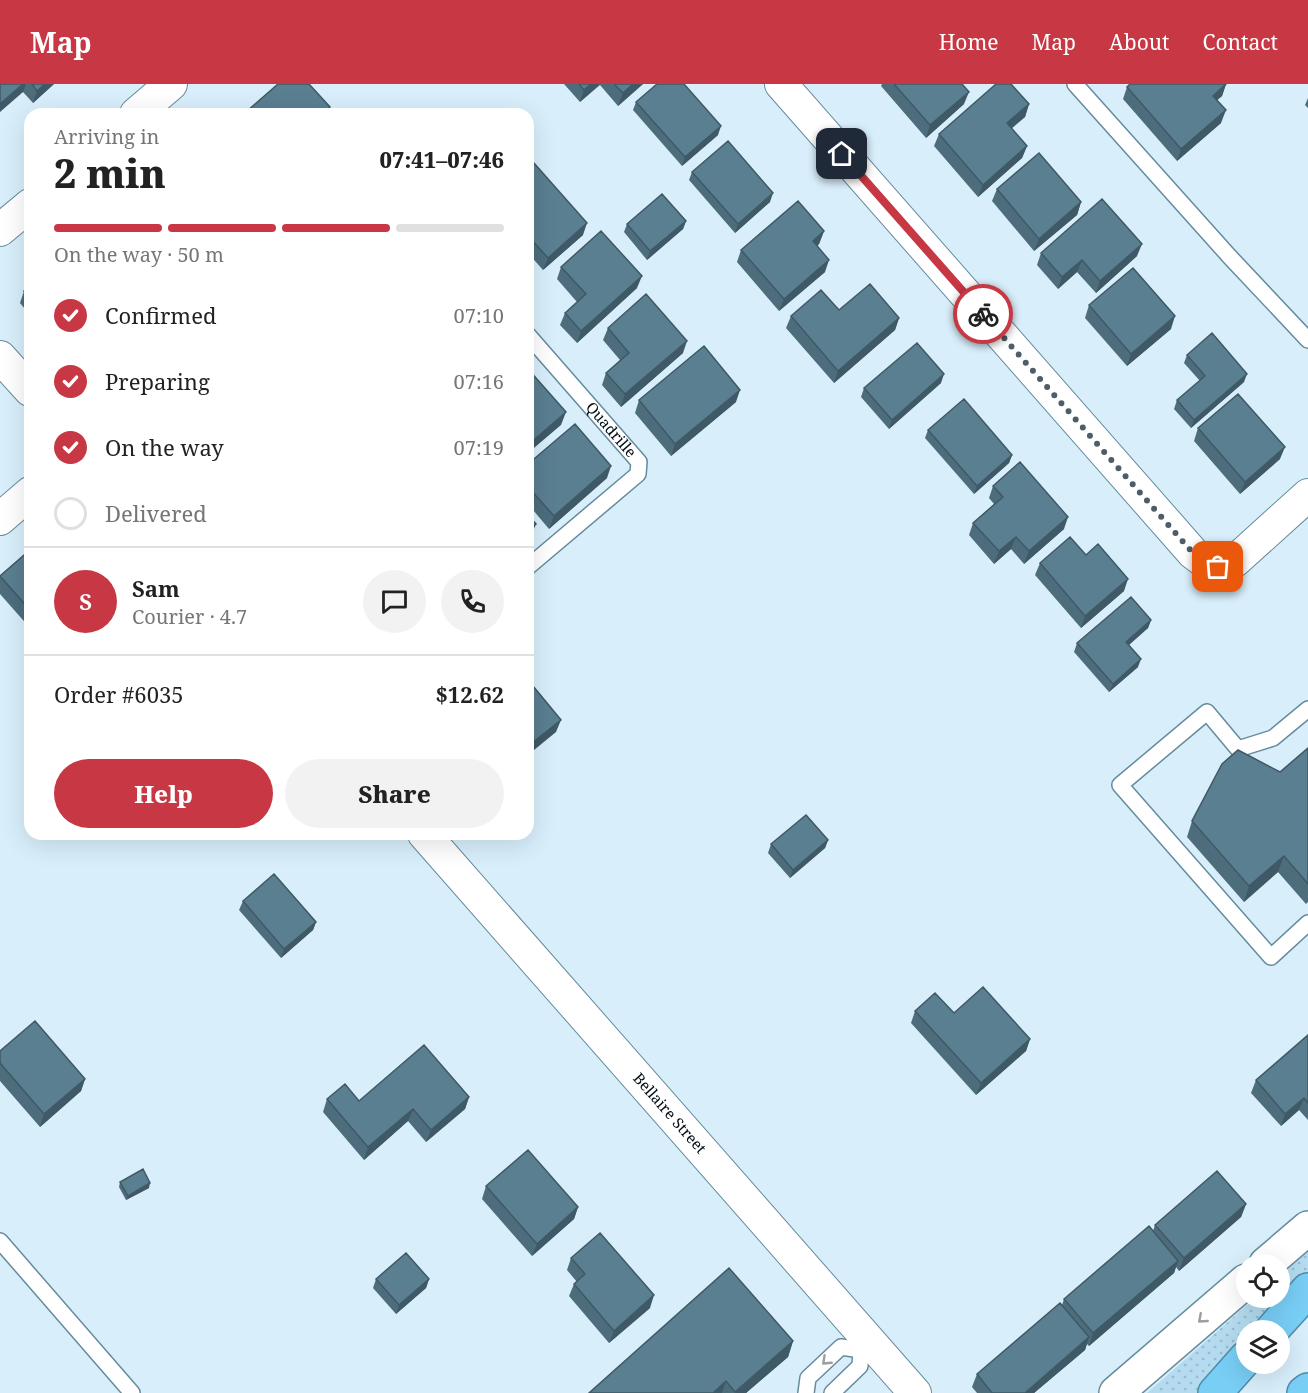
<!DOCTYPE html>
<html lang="en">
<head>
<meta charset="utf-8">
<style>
	body { margin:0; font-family:"Noto Serif",serif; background:#f2f2f2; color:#222; height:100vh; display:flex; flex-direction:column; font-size:22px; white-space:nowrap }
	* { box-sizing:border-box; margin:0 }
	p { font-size:20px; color:#767676 }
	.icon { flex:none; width:33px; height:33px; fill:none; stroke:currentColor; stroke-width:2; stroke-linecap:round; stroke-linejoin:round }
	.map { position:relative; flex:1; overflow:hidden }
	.drawer { position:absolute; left:24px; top:24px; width:510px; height:732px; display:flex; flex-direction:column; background:#fff; border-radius:18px; box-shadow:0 6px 24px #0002 }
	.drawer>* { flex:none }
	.controls { position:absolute; left:1236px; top:1170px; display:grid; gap:12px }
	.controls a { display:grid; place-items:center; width:54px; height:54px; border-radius:50%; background:#fff; box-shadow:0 6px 24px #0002; font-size:30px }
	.pin { position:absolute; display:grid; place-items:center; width:51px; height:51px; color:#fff; margin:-26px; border-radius:12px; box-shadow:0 3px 9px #0006 }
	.courier { position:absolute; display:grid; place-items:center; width:60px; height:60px; margin:-30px; border:4px solid #c73744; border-radius:50%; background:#fff; color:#222; box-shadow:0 2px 8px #0007 }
	.overview em { font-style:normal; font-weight:800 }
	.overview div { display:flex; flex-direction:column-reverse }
	.overview { display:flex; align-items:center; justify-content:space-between; height:102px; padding:0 30px }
	h1 { font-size:39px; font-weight:800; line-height:45px }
	.bar { display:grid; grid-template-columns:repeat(4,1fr); gap:9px 6px; align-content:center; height:72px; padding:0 30px }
	.bar i { height:8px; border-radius:4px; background:#e0e0e0 }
	.bar .active { background:#c73744 }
	.bar p { grid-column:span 4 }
	.line { display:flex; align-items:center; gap:15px; padding:0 30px; border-top:2px solid #e0e0e0 }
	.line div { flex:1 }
	.round { display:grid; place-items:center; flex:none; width:63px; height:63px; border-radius:32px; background:#f2f2f2 }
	ol { padding:0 30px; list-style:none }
	li { display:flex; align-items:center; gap:18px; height:66px }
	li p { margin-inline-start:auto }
	li .icon { padding:6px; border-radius:50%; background:#c73744; color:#fff; stroke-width:4 }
	li:last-child { color:#767676 }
	li i { width:33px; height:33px; border:3px solid #e0e0e0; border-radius:50% }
	.cta { display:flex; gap:12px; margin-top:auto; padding:12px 30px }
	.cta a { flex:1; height:69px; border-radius:36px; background:#c73744; color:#fff; font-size:24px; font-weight:800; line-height:69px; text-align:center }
	.cta a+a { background:#f2f2f2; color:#222 }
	header { display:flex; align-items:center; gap:36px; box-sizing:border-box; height:84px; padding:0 30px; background:#c73744; color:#fff }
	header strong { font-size:28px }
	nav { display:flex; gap:33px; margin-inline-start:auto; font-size:21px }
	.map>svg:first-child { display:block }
</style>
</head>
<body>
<header>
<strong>Map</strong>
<nav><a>Home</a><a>Map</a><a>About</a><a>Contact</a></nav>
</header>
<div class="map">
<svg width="1308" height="1309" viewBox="0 0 1308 1309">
	<defs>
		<pattern id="grass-dots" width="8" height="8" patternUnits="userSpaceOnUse" patternTransform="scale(1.5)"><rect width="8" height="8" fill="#b4dbef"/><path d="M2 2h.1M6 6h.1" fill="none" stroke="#9bc" stroke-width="1.8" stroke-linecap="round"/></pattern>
	</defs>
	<rect width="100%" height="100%" fill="#d8effb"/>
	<path fill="url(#grass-dots)" d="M 1308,1167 L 1308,1193 L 1258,1246 L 1246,1246 L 1246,1259 L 1200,1309 L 1147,1309 L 1255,1214 L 1280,1214 L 1280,1192 Z"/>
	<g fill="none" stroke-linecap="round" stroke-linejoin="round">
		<g stroke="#668b9d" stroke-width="18">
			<g id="lane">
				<path d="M 1075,0 L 1229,172 L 1308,256"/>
				<path id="s1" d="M 528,251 L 639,378 L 638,390 L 528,483"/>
				<path d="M 1308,625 L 1273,654 L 1238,665 L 1207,628 L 1120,701 L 1271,873 L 1308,839"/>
				<path d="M 0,1157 L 132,1309"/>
				<path d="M 806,1309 L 808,1294 L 841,1263 L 861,1266"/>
				<path d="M 832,1309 L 860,1282 L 861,1266 L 867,1261"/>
			</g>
		</g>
		<g stroke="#668b9d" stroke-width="34">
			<g id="street">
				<path d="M 781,0 L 1193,469 L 1205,478 L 1218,483 L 1235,477 L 1308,411"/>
				<path d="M 136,30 L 171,0"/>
				<path d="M 0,146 L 30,121"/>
				<path d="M 0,273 L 30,306"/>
				<path d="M 0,435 L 30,409"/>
				<path id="s2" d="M 424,750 L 915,1309"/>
			</g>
		</g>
		<g stroke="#668b9d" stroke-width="36">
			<path id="secondary" d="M 1266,1180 L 1308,1144
				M 1116,1309 L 1246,1197"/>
		</g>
		<g stroke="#508ba8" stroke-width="36">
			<path id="highway" d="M 1272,1246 L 1308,1206
				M 1215,1309 L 1246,1274
				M 1304,1309 L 1308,1306"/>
		</g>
		<use href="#lane" stroke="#fff" stroke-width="15"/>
		<use href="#street" stroke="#fff" stroke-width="32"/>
		<use href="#secondary" stroke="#fff" stroke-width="33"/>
		<use href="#highway" stroke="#79cef6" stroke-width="33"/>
	</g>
	<path fill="#4d6d7d" d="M 0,0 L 54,0 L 33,19 L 23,8 Z
		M 564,0 L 643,0 L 618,22 L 600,1 L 580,18 Z
		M 882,0 L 962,0 L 964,20 L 926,54 L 881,2 Z
		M 1226,0 L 1222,12 L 1217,16 L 1221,39 L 1177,77 L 1123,15 L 1127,3 Z
		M 1308,14 L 1308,24 L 1305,21 Z
		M 636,18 L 718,51 L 682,82 L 633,26 Z
		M 1029,20 L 1025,33 L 1011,44 L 1027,62 L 1022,74 L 978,113 L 934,62 L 939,50 Z
		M 528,83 L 583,151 L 543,186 L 528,169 Z
		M 692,88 L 770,118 L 735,149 L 689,96 Z
		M 997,105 L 1081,118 L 1077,131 L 1034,167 L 992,117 Z
		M 686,137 L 683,145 L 647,176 L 624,148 L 627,140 Z
		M 824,147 L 819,160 L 817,162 L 825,188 L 779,227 L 737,178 L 741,166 Z
		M 1041,169 L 1137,172 L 1096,209 L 1077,188 L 1058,205 L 1037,181 Z
		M 561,183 L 637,204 L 577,259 L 560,241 L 565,229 L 577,218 L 557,195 Z
		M 30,202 L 30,231 L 20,219 L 24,207 Z
		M 1089,221 L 1171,245 L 1127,282 L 1085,234 Z
		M 839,226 L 899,234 L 895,246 L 834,299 L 786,244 L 791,232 Z
		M 608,244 L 683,269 L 621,323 L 602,301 L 606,289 L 620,276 L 603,256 Z
		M 1187,271 L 1244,298 L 1191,344 L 1174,325 L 1177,316 L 1200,297 L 1184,279 Z
		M 941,299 L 889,345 L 861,313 L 864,304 Z
		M 639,316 L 736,318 L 671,372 L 635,329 Z
		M 1198,344 L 1280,375 L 1240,410 L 1194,357 Z
		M 928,346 L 1012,371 L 1009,379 L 974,410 L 925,354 Z
		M 528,380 L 607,394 L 549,445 L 528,420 Z
		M 993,402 L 1064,445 L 1024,480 L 1011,465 L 994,480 L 969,451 L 973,439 L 994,420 L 989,414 Z
		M 30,466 L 30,544 L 0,510 L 0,492 Z
		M 1086,471 L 1124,507 L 1081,544 L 1035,491 L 1040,479 Z
		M 1151,536 L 1148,544 L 1129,561 L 1138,583 L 1109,608 L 1074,568 L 1077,559 Z
		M 30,649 L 30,670 L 24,663 L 28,650 Z
		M 1308,664 L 1308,818 L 1306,820 L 1278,788 L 1244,818 L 1187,753 L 1192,737 L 1280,688 Z
		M 828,756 L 825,764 L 790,794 L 768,769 L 771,760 Z
		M 243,817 L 316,838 L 313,846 L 281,874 L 239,826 Z
		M 915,927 L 954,929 L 1030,955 L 1026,967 L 976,1011 L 911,939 Z
		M 1308,951 L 1308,1036 L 1299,1026 L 1281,1042 L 1251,1009 L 1256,996 Z
		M 0,967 L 85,995 L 81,1007 L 40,1043 L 0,997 Z
		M 469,1013 L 465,1025 L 426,1058 L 408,1037 L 364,1076 L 323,1028 L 327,1015 L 359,1017 Z
		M 120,1098 L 149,1104 L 126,1116 L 119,1103 Z
		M 486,1102 L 578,1123 L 574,1135 L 532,1172 L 482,1115 Z
		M 1246,1120 L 1241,1133 L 1179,1187 L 1176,1183 L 1174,1189 L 1089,1262 L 1087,1260 L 1085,1266 L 1034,1309 L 977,1309 L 972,1303 L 977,1290 L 1062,1221 L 1064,1215 L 1153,1147 L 1155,1141 Z
		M 571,1174 L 650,1224 L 609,1259 L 569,1212 L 574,1200 L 577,1198 L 567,1186 Z
		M 376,1195 L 429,1195 L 426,1204 L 396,1230 L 373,1204 Z
		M 793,1257 L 788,1273 L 746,1309 L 589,1309 Z"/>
	<path fill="#3f5966" d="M 23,0 L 26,0 L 23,8 L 0,28 L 0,20 Z
		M 45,0 L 54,0 L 33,19 L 37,7 Z
		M 591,0 L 600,0 L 580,18 L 584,6 Z
		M 633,0 L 643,0 L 618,22 L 623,9 Z
		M 1226,0 L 1222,12 L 1208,24 L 1213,12 Z
		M 969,8 L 964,20 L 926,54 L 930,41 Z
		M 1029,20 L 1025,33 L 1003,52 L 1007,39 Z
		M 330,23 L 327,30 L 322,30 Z
		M 1226,26 L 1221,39 L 1177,77 L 1181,65 Z
		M 721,42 L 718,51 L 682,82 L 685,73 Z
		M 1027,62 L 1022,74 L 978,113 L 983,101 Z
		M 773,109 L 770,118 L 735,149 L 738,140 Z
		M 1081,118 L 1077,131 L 1034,167 L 1039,155 Z
		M 686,137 L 683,145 L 647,176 L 650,167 Z
		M 587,139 L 583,151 L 543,186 L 548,174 Z
		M 824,147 L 819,160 L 808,169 L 813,157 Z
		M 1142,160 L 1137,172 L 1096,209 L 1100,197 Z
		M 829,176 L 825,188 L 779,227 L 784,215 Z
		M 1082,176 L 1077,188 L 1058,205 L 1062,193 Z
		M 642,192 L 637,204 L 577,259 L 581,247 Z
		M 1175,232 L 1171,245 L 1127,282 L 1131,270 Z
		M 899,234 L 895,246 L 834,299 L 838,287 Z
		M 687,257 L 683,269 L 621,323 L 625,310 Z
		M 944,290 L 941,299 L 889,345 L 892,336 Z
		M 1247,290 L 1244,298 L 1191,344 L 1194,336 Z
		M 740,306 L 736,318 L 671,372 L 675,360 Z
		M 566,328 L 561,341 L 528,369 L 528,361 Z
		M 1285,363 L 1280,375 L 1240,410 L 1245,398 Z
		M 1012,371 L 1009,379 L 974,410 L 977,402 Z
		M 611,382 L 607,394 L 549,445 L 554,432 Z
		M 1068,433 L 1064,445 L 1024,480 L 1029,467 Z
		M 536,440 L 531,452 L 528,455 L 528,447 Z
		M 1016,453 L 1011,465 L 994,480 L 999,467 Z
		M 1128,495 L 1124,507 L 1081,544 L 1085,532 Z
		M 1151,536 L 1148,544 L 1123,566 L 1126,558 Z
		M 1141,575 L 1138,583 L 1109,608 L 1113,600 Z
		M 561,636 L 556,648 L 528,671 L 528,662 Z
		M 828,756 L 825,764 L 790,794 L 793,786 Z
		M 1284,772 L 1278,788 L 1244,818 L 1249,802 Z
		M 316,838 L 313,846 L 281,874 L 284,865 Z
		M 1030,955 L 1026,967 L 976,1011 L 981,999 Z
		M 85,995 L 81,1007 L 40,1043 L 44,1030 Z
		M 469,1013 L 465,1025 L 426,1058 L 431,1046 Z
		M 1304,1014 L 1299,1026 L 1281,1042 L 1285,1030 Z
		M 413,1025 L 408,1037 L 364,1076 L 368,1063 Z
		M 150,1099 L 149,1104 L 126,1116 L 128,1112 Z
		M 1246,1120 L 1241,1133 L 1179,1187 L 1184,1174 Z
		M 578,1123 L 574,1135 L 532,1172 L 537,1160 Z
		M 1178,1177 L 1174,1189 L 1089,1262 L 1093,1249 Z
		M 429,1195 L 426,1204 L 396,1230 L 399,1221 Z
		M 654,1211 L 650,1224 L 609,1259 L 614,1247 Z
		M 1089,1253 L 1085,1266 L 1034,1309 L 1025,1309 Z
		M 793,1257 L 788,1273 L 746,1309 L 735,1309 Z
		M 726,1297 L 722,1309 L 713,1309 Z"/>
	<path fill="#5a7f91" stroke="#3f5966" stroke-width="1.5" d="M 0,0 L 23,0 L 0,20 Z
		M 32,0 L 45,0 L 37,7 Z
		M 278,0 L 309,0 L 330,23 L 322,30 L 247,30 L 246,28 Z
		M 579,0 L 591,0 L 584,6 Z
		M 614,0 L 633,0 L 623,9 Z
		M 657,0 L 684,0 L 721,42 L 685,73 L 636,18 Z
		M 894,0 L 962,0 L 969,8 L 930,41 Z
		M 996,0 L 1011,0 L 1029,20 L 1007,39 L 1027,62 L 983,101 L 939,50 Z
		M 1130,0 L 1226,0 L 1213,12 L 1226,26 L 1181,65 L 1127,3 Z
		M 728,57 L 773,109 L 738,140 L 692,88 Z
		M 1039,69 L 1081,118 L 1039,155 L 997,105 Z
		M 533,78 L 587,139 L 548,174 L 528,152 L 528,83 Z
		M 662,110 L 686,137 L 650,167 L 627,140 Z
		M 1102,115 L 1142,160 L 1100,197 L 1082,176 L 1062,193 L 1041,169 Z
		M 798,117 L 824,147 L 813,157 L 829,176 L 784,215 L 741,166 Z
		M 601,147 L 642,192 L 581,247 L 565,229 L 586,210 L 561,183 Z
		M 1133,184 L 1175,232 L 1131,270 L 1089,221 Z
		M 870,200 L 899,234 L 838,287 L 791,232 L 821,206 L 839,226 Z
		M 30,202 L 30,213 L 24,207 Z
		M 646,210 L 687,257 L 625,310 L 606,289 L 629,269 L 608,244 Z
		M 1212,249 L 1247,290 L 1194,336 L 1177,316 L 1205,292 L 1187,271 Z
		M 917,259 L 944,290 L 892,336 L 864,304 Z
		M 704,262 L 740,306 L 675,360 L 639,316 Z
		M 528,285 L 566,328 L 528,361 Z
		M 1238,310 L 1285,363 L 1245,398 L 1198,344 Z
		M 964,315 L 1012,371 L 977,402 L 928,346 Z
		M 575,340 L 611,382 L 554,432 L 528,403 L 528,380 Z
		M 1020,378 L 1068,433 L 1029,467 L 1016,453 L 999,467 L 973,439 L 1003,413 L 993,402 Z
		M 528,431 L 536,440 L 528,447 Z
		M 1070,453 L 1086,471 L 1098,460 L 1128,495 L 1085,532 L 1040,479 Z
		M 30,466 L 30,526 L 0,492 Z
		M 1131,513 L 1151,536 L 1126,558 L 1141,575 L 1113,600 L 1077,559 Z
		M 528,596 L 561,636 L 528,662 Z
		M 1308,664 L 1308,800 L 1284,772 L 1249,802 L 1192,737 L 1222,680 L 1238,666 L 1280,688 Z
		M 806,731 L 828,756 L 793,786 L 771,760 Z
		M 274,790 L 316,838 L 284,865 L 243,817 Z
		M 983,903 L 1030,955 L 981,999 L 915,927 L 935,909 L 954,929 Z
		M 35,937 L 85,995 L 44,1030 L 0,979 L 0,967 Z
		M 1308,951 L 1308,1019 L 1304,1014 L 1285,1030 L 1256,996 Z
		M 424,961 L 469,1013 L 431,1046 L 413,1025 L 368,1063 L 327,1015 L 345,1000 L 359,1017 Z
		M 528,1066 L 578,1123 L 537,1160 L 486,1102 Z
		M 143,1085 L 150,1099 L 128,1112 L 120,1098 Z
		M 1217,1087 L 1246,1120 L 1184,1174 L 1155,1141 Z
		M 1149,1142 L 1178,1177 L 1093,1249 L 1064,1215 Z
		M 600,1149 L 654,1211 L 614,1247 L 574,1200 L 585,1190 L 571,1174 Z
		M 406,1169 L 429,1195 L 399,1221 L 376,1195 Z
		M 729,1184 L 793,1257 L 735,1308 L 726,1297 L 713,1309 L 589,1309 Z
		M 1060,1219 L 1089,1253 L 1025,1309 L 992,1309 L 977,1290 Z"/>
	<defs><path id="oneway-chevron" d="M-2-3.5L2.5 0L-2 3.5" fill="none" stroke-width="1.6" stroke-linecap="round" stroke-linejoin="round" transform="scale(1.5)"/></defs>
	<g stroke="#9a9fa2">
		<use href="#oneway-chevron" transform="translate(1202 1235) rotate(139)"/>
		<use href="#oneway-chevron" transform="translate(826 1277) rotate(137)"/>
	</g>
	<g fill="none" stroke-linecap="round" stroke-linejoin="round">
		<path stroke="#4e5d66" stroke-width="6" stroke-dasharray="0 10.8" d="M 983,230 L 1193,469 L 1205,478 L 1218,483"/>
		<path stroke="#c73744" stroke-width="8" d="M 842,70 L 983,230"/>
	</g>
	<g text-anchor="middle" stroke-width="6" stroke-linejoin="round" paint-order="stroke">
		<g font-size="15" fill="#030f16" stroke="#f2f9fd">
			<text dy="5" stroke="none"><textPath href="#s1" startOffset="126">Quadrille</textPath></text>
			<text dy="5" stroke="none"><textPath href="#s2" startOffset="372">Bellaire Street</textPath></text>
		</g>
	</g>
</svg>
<div class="controls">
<a><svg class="icon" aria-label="locate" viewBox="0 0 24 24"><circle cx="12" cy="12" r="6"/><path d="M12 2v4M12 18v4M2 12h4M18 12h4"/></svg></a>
<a><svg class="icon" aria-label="layers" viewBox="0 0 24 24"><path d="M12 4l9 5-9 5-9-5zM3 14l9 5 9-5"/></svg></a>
</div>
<div class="pin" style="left:1218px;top:483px;background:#ea580c"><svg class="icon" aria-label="bag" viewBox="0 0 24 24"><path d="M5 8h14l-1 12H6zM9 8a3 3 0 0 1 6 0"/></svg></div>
<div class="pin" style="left:842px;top:70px;background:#1f2937"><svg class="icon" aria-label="home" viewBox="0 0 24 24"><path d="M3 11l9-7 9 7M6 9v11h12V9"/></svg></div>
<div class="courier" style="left:983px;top:230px"><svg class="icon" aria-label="bike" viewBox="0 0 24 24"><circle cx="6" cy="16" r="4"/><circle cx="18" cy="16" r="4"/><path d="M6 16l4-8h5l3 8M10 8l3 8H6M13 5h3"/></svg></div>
<section class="drawer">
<div class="overview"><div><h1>2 min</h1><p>Arriving in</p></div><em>07:41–07:46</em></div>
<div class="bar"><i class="active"></i><i class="active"></i><i class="active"></i><i></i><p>On the way · 50 m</p></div>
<ol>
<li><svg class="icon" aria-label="check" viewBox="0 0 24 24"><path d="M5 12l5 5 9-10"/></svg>Confirmed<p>07:10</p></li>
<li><svg class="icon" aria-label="check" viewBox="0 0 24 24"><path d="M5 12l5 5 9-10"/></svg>Preparing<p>07:16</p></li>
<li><svg class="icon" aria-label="check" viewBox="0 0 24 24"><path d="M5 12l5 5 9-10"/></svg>On the way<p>07:19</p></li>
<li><i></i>Delivered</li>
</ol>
<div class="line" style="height:108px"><b class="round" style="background:#c73744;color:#fff">S</b><div><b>Sam</b><p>Courier · 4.7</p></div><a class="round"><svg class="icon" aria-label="chat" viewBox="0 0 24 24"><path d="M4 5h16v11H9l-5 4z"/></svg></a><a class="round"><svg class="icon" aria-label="phone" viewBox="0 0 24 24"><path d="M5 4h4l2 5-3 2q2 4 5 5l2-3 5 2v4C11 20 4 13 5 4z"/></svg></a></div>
<div class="line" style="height:78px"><div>Order #6035</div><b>$12.62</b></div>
<div class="cta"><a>Help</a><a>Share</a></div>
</section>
</div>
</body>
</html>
